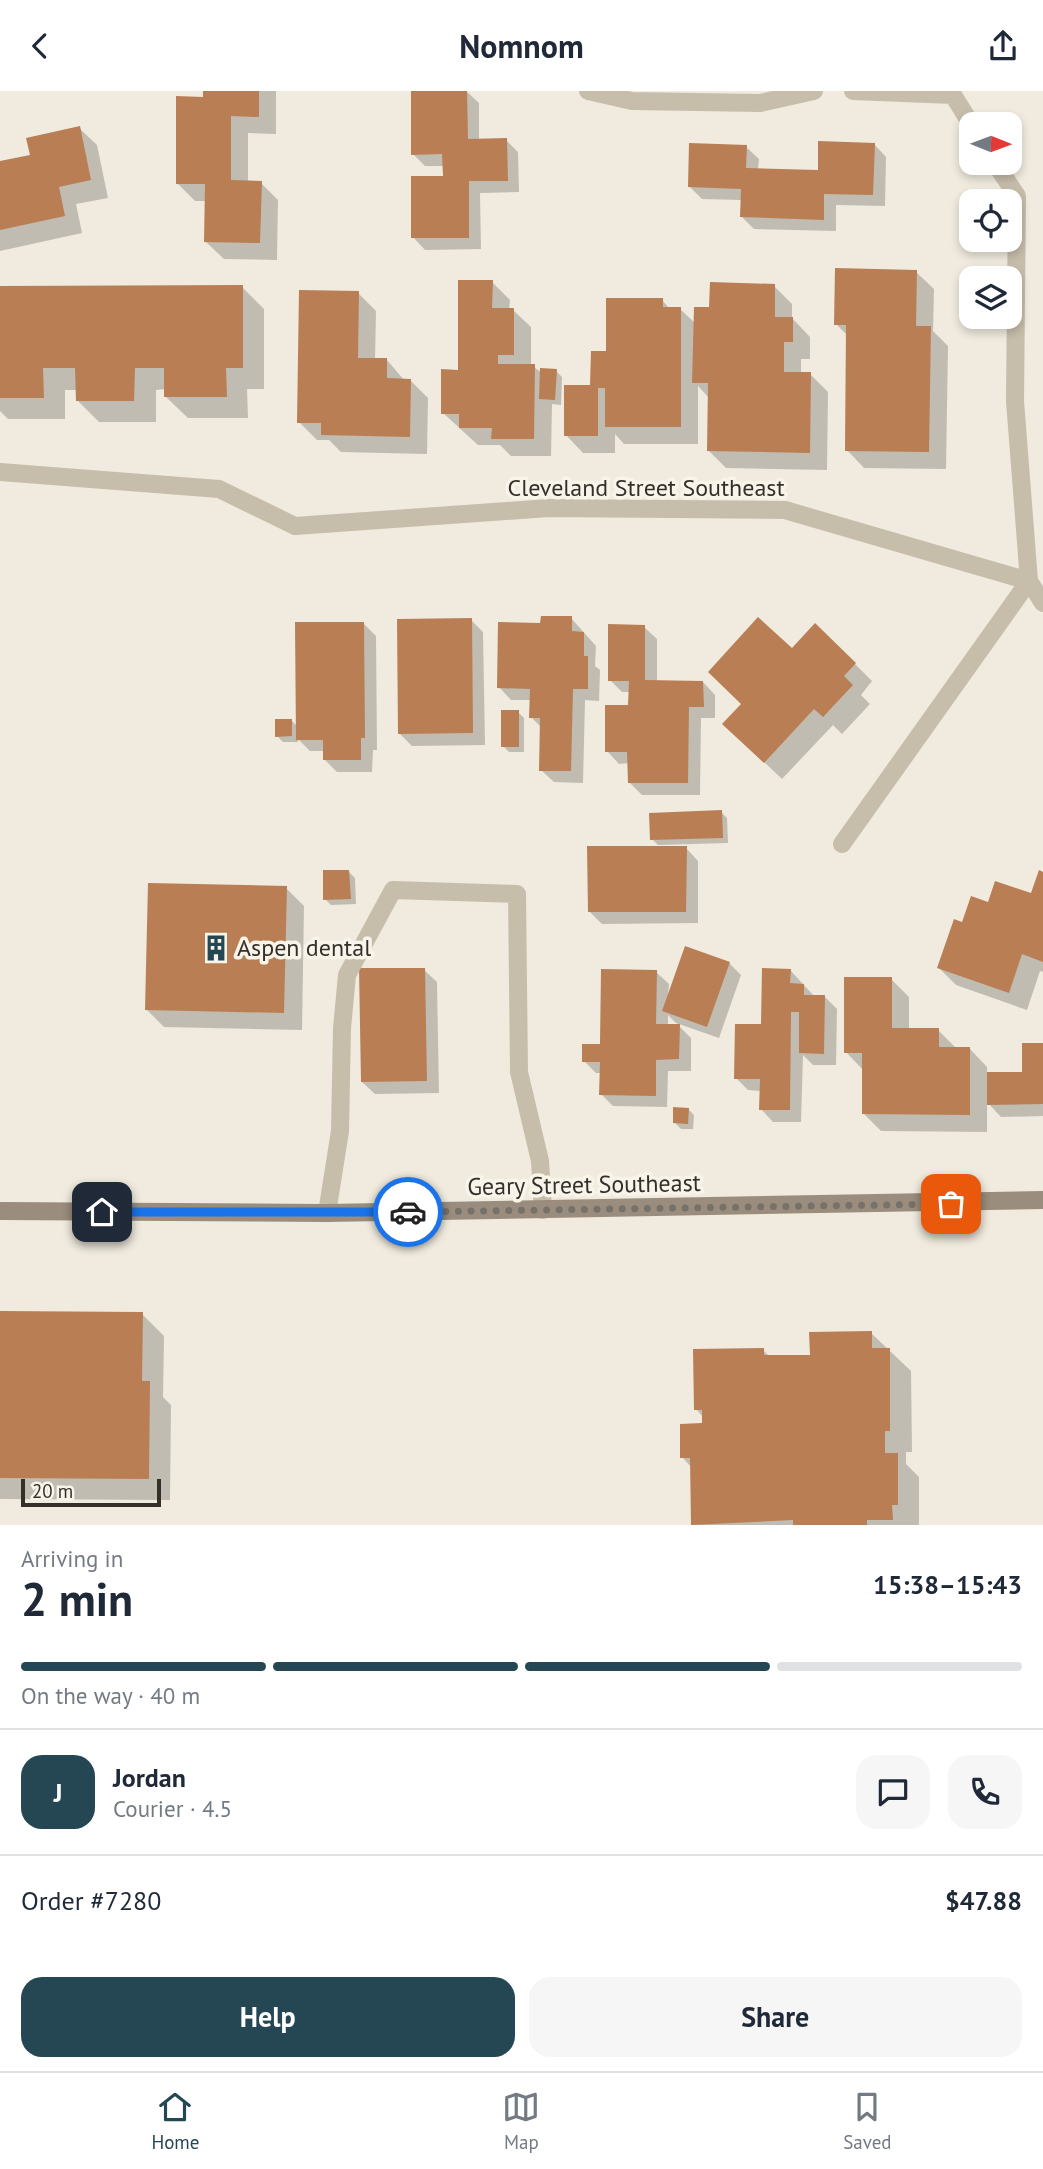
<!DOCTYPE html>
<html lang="en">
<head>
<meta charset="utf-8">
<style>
	body { margin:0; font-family:"PT Sans",sans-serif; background:#f6f6f7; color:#1f2937; height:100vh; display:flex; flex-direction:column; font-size:26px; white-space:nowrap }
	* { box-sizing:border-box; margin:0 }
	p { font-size:23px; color:#747a83 }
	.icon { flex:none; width:38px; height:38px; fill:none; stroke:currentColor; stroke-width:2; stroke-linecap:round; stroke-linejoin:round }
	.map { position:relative; height:1434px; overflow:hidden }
	.details { display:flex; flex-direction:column; background:#fff; flex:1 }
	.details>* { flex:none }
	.needle { width:46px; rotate:91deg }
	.controls { position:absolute; left:959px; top:21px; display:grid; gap:14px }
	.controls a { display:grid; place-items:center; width:63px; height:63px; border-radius:14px; background:#fff; box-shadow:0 4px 10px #0003; font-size:35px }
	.scale { position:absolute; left:21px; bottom:18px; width:140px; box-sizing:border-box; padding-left:7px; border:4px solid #352f2a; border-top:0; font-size:19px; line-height:24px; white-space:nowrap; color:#352f2a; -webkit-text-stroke:5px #f8f4ea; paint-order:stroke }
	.pin { position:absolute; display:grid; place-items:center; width:60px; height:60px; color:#fff; margin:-30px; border-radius:14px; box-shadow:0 4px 10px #0006 }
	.courier { position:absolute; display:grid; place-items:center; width:70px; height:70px; margin:-35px; border:5px solid #1a73e8; border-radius:50%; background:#fff; color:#222; box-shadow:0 2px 9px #0007 }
	.headline em { font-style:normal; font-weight:800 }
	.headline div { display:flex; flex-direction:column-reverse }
	.headline { display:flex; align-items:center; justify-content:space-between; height:119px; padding:0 21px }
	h1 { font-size:46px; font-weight:800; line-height:52px }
	.bar { display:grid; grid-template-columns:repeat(4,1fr); gap:10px 7px; align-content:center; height:84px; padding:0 21px }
	.bar i { height:9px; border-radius:5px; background:#e0e1e3 }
	.bar .active { background:#244753 }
	.bar p { grid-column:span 4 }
	.line { display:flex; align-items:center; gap:18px; padding:0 21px; border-top:2px solid #e0e1e3 }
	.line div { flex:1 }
	.round { display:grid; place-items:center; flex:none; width:74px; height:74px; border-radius:21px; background:#f6f6f7 }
	.primary-button { display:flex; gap:14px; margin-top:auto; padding:14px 21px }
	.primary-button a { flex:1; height:80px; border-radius:21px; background:#244753; color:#fff; font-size:28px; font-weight:800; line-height:80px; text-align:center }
	.primary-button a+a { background:#f6f6f7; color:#1f2937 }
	header { display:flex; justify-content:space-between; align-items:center; height:91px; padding:0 21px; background:#fff; font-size:32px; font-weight:800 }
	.tab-bar { display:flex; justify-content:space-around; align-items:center; height:98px; border-top:2px solid #e0e1e3; background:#fff; font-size:19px; color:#747a83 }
	.tab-bar a { display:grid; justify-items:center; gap:4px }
	.tab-bar .active { color:#244753 }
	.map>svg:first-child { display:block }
</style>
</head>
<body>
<header><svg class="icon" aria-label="back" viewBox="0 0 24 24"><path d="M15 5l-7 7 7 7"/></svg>Nomnom<svg class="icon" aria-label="share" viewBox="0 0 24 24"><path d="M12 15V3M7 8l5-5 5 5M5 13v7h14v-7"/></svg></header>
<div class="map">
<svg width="1043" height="1434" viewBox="0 0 1043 1434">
	<rect width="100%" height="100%" fill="#f0ebde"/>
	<path fill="#0003" d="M 205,0 L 276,0 L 276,43 L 248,42 L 248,91 L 261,92 L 278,109 L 277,169 L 224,168 L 206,151 L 207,110 L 195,110 L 177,92 Z
		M 466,0 L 479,12 L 479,50 L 506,49 L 518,61 L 519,101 L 480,102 L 481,158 L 425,159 L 413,146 L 445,86 L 444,75 L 425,75 L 413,63 Z
		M 79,37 L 97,54 L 108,107 L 76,113 L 82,142 L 0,160 L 0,72 L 32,65 Z
		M 874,53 L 886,66 L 885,115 L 836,114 L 836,140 L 754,138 L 741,125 L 742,109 L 702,108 L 690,96 L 746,56 L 759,68 L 758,79 L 820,81 Z
		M 916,181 L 934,198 L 933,240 L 948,255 L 946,378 L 864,377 L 847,359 L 848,245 L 836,233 Z
		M 492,191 L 510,209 L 509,219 L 513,219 L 531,236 L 531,274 L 542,282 L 556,280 L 562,286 L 561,314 L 552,313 L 551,365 L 511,365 L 500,354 L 478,354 L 443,322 Z
		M 774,195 L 792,213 L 792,227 L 810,246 L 810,268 L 801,268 L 801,283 L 810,283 L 828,301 L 827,379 L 726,377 L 708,359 L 709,307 L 698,295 L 698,353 L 624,353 L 615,343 L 615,362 L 583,362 L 566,344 L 608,262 L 662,209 L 670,218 L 680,218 L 695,232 L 711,218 Z
		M 242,196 L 264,218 L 264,298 L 247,298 L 248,327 L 188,327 L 166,306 L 166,298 L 156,299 L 156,331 L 99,331 L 77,309 L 77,299 L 65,299 L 65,328 L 8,328 L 0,320 L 0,197 Z
		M 358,202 L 376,220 L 375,269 L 387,269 L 404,289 L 410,289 L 428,307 L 427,363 L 341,361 L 329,349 L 317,349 L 299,331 Z
		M 571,527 L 596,555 L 595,575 L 600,579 L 599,610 L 585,609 L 583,692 L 554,691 L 541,679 L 542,637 L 531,626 L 532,609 L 511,609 L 499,596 L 542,533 Z
		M 471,529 L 483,541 L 485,654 L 412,655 L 400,643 Z
		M 363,532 L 376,545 L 377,659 L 373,659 L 372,681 L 337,681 L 325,669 L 325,660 L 310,660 L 298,648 L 298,651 L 283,651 L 277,645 L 291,629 L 298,636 Z
		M 644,536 L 657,548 L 657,591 L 703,591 L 715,604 L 715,627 L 701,627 L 700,704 L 642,704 L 629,691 L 629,672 L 619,673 L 607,660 L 630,616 L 630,601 L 622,601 L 610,589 Z
		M 792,560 L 855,573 L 872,590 L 861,604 L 870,613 L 842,643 L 833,634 L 782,688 L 742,650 Z
		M 518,621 L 524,627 L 524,661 L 509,661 L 503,655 Z
		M 721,721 L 727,727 L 728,752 L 658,754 L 652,748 Z
		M 686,757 L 698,770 L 698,832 L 602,833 L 590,821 Z
		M 349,781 L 355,787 L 356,813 L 331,814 L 325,808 Z
		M 1043,783 L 1043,881 L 1040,880 L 1027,919 L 956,894 L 939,877 L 963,833 L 1032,804 Z
		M 286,797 L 304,815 L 302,939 L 164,936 L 147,919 Z
		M 729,872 L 741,884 L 719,947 L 676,932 L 668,924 L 668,935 L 679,935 L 691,947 L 691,980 L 668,980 L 667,1016 L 613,1015 L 601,1003 L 602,982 L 596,982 L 584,970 L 601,955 L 656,881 L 669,893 L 668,904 Z
		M 424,879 L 437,891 L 439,1002 L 375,1003 L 362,991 Z
		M 790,879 L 815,906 L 825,906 L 837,918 L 836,974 L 813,974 L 803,964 L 801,1031 L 773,1031 L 761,1018 L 761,1000 L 748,999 L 736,987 Z
		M 891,888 L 909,906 L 909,939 L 938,939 L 956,957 L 970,958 L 987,976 L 987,983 L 1024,982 L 1043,954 L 1043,1025 L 1001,1026 L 987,1011 L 987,1041 L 881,1040 L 863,1022 L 863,979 L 846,961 Z
		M 688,1018 L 694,1024 L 693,1038 L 681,1038 L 675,1032 Z
		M 0,1222 L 142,1223 L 164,1245 L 163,1306 L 171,1314 L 170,1409 L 0,1408 Z
		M 871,1242 L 911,1280 L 912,1361 L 906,1361 L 906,1373 L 919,1386 L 919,1434 L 693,1434 L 692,1377 L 682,1366 L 704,1334 L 704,1327 L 696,1318 L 763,1259 L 770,1266 L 811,1266 Z"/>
	<path fill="#b97e53" d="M 203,0 L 259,0 L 259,26 L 231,25 L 231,89 L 262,90 L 260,152 L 204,151 L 205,93 L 176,93 L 176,5 L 203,6 Z
		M 411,0 L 467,0 L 468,48 L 507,47 L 508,90 L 469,90 L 469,147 L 411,147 L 411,85 L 443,85 L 442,63 L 411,64 Z
		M 80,35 L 91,89 L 59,96 L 65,125 L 0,139 L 0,70 L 30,64 L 26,47 Z
		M 818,50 L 875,52 L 873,104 L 824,103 L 824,129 L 740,126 L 741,98 L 688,96 L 689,52 L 747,54 L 746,77 L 818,79 Z
		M 835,177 L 917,179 L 916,235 L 931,235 L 929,361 L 845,360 L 846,234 L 834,234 Z
		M 458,189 L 493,189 L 492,217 L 514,217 L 514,264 L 498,264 L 498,273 L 535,273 L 534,348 L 491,348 L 492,337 L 459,337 L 459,323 L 441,323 L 441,278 L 458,279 Z
		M 710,191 L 775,193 L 775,226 L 793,226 L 793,251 L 784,251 L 784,281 L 811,281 L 810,362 L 707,360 L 708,292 L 692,292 L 694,216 L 709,216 Z
		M 243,194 L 243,277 L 226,277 L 227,306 L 164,306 L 164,277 L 135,277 L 134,310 L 76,310 L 75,277 L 43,277 L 44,307 L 0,307 L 0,195 Z
		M 299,199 L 359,200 L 358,267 L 387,267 L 387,287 L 411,288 L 410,346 L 321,344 L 321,332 L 297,332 Z
		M 606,207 L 663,207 L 663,216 L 681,216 L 681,336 L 605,336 L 605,297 L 598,297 L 598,345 L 564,345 L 564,294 L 590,294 L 591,260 L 606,260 Z
		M 540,277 L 557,278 L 555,309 L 539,308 Z
		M 541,525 L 572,525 L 572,540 L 584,541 L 584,565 L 588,565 L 588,598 L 573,598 L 571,680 L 539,680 L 540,627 L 529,627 L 530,598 L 497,597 L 498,531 L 540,532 Z
		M 758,526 L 792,557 L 815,532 L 856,572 L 844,585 L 853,594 L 823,626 L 814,618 L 764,672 L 722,633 L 741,613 L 708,581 Z
		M 472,527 L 473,642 L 398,643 L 397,528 Z
		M 295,531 L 364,531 L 365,647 L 361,647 L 361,669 L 323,669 L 323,649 L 296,649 Z
		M 608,533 L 645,534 L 645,589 L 703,590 L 704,616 L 689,616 L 688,692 L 628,692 L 627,661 L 605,661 L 605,614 L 628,614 L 629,590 L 608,590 Z
		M 501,619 L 519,619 L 519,656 L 501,656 Z
		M 275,628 L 292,628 L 292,645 L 275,646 Z
		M 722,719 L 723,747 L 650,749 L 649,722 Z
		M 587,755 L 687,755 L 686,821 L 588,821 Z
		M 323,779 L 349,779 L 351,808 L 323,809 Z
		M 1039,779 L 1043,781 L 1043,871 L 1022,863 L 1009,902 L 937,877 L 954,828 L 962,831 L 971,805 L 988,811 L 995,790 L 1031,802 Z
		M 148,792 L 287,795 L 284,922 L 145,919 Z
		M 685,855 L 730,871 L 707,936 L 662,920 Z
		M 359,877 L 425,877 L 427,990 L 361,991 Z
		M 762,877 L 791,878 L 790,892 L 804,893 L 804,904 L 825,904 L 824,963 L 799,962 L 799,921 L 791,921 L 790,1019 L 759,1019 L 760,988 L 734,988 L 735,933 L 761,933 Z
		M 601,878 L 657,879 L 656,933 L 680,933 L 679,968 L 656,969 L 656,1005 L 599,1004 L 600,971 L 582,971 L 582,953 L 600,953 Z
		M 844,886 L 892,886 L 892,937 L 939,937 L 939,956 L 970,956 L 970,1024 L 862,1023 L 862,962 L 844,962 Z
		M 1022,952 L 1043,952 L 1043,1013 L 987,1014 L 987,981 L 1022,981 Z
		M 673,1016 L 689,1017 L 688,1033 L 673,1032 Z
		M 0,1220 L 143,1221 L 142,1290 L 150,1290 L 149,1388 L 0,1387 Z
		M 872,1240 L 872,1257 L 890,1257 L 890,1340 L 885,1340 L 885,1362 L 898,1362 L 898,1414 L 892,1414 L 893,1429 L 867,1429 L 867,1434 L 793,1434 L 793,1429 L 691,1434 L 690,1367 L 680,1367 L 680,1333 L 702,1332 L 702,1319 L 694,1319 L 693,1258 L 764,1257 L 764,1264 L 810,1264 L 809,1241 Z"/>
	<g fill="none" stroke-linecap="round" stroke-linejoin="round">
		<path stroke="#c7bdab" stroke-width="18" d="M 588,0 L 632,10 L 760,12
			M 0,381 L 219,398 L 295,435
			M 327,1122 L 340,1040 L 342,937 L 347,884 L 393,799 L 517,803 L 519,981 L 540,1070 L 543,1119"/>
		<path stroke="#c7bdab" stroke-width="18" d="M 853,0 L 953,4 L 971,33
			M 760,12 L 814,0
			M 995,72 L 1017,105 L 1015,310 L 1029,490 L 1043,512
			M 295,435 L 549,417 L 785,419 L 1029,490 L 842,753"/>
		<path stroke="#9a8d7d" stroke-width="18" d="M 0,1120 L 327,1122 L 1043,1109"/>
	</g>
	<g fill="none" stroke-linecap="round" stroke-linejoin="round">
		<path stroke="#767169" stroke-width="7" stroke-dasharray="0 12.6" d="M 408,1121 L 951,1113"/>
		<path stroke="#1a73e8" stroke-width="9" d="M 102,1121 L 408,1121"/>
	</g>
	<defs>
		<g id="building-bare" transform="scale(2.1)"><path d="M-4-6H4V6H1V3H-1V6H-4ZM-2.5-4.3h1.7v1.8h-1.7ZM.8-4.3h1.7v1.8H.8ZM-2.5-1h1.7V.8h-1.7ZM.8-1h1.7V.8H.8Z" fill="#244753" stroke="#f8f4ea" stroke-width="2.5" paint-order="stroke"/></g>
	</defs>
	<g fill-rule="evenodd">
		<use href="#building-bare" x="216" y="857"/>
	</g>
	<g text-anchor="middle" stroke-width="7" stroke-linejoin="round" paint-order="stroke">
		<g font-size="24" fill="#352f2a" stroke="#f8f4ea">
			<text x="646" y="405">Cleveland Street Southeast</text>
			<text transform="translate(584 1094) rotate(-1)" y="8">Geary Street Southeast</text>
		</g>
		<g font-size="24" fill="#352f2a" stroke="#f8f4ea" text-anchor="start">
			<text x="237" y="865">Aspen dental</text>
		</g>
	</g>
</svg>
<div class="controls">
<a><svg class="needle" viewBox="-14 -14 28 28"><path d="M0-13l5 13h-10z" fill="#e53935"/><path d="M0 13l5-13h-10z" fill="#747a83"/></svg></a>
<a><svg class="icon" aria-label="locate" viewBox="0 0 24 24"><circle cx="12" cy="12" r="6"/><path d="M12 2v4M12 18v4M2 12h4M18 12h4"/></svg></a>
<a><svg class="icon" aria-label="layers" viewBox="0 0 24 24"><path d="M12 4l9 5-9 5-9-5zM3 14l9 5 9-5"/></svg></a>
</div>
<div class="scale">20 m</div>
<div class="pin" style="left:951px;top:1113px;background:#ea580c"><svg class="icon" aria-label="bag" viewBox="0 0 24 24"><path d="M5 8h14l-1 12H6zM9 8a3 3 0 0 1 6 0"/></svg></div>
<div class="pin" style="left:102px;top:1121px;background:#1f2937"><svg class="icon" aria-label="home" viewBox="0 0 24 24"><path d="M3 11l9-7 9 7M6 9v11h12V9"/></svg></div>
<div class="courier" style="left:408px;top:1121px"><svg class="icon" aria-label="car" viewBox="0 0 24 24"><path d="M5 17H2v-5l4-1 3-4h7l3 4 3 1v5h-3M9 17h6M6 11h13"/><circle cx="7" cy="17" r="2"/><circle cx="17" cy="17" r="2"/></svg></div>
</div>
<section class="details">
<div class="headline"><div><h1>2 min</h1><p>Arriving in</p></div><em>15:38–15:43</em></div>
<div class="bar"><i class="active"></i><i class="active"></i><i class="active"></i><i></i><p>On the way · 40 m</p></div>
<div class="line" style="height:126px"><b class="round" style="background:#244753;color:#fff">J</b><div><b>Jordan</b><p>Courier · 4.5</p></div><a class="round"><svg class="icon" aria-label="chat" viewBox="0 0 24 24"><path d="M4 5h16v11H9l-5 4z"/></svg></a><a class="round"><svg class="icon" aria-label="phone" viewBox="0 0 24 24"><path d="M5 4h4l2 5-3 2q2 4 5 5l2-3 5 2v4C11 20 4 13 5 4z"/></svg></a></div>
<div class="line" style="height:91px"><div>Order #7280</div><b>$47.88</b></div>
<div class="primary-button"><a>Help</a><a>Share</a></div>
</section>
<nav class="tab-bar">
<a class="active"><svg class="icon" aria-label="home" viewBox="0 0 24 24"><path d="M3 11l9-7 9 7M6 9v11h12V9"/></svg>Home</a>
<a><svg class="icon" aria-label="map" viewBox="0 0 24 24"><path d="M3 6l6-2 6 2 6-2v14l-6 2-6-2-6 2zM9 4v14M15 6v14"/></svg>Map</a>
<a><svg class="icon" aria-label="saved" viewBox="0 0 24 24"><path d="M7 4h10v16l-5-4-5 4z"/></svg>Saved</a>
</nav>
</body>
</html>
